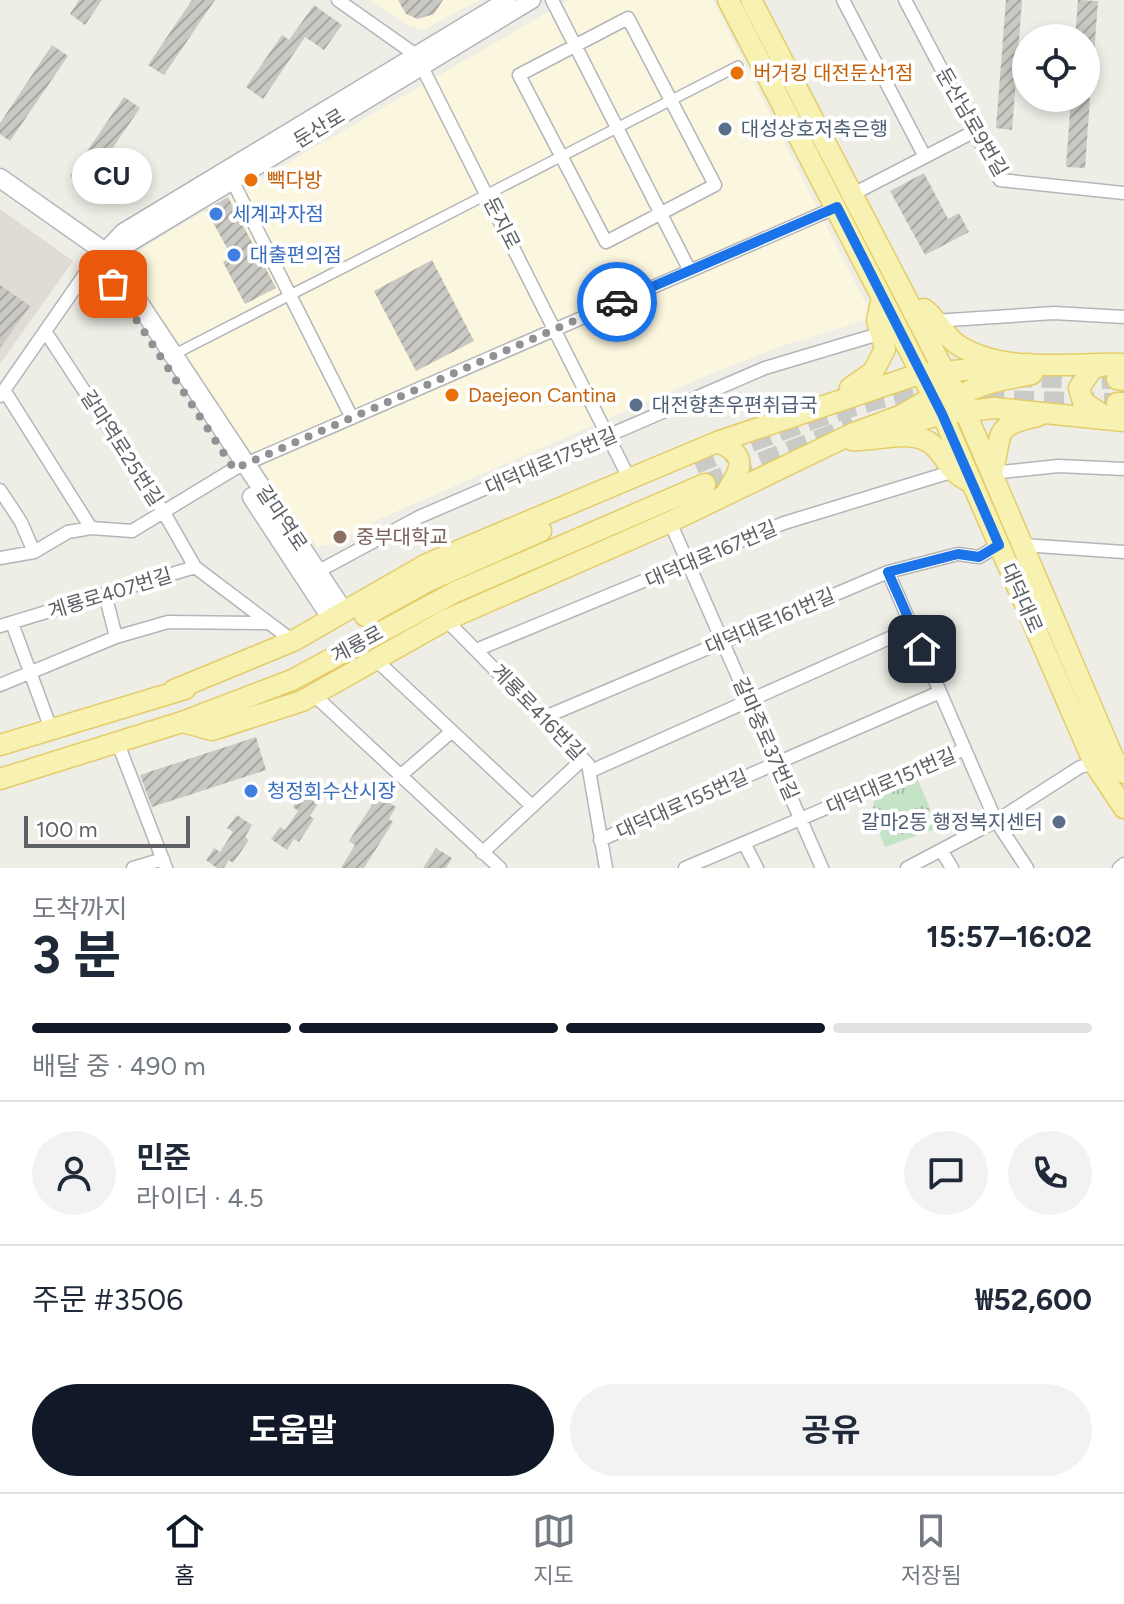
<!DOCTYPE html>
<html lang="ko">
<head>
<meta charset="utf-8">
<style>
	body { margin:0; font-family:Figtree,"Noto Sans KR",sans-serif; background:#f2f2f3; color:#1f2937; height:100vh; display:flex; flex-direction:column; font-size:30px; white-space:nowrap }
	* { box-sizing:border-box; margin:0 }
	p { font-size:26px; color:#747a83 }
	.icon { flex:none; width:44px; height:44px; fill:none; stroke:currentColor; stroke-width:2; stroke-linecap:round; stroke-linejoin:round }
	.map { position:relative; height:868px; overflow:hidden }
	.side { display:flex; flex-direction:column; background:#fff; flex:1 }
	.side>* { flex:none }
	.controls { position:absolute; left:1012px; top:24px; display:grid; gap:16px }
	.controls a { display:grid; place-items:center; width:88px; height:88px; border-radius:50%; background:#fff; box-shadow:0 4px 12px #0003; font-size:40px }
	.scale { position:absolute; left:24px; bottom:20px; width:166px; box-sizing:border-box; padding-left:8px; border:4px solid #5d6065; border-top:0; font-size:22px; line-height:28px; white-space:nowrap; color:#5d6065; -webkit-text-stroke:6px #fff; paint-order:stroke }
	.pin { position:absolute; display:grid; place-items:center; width:68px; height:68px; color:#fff; margin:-34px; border-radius:16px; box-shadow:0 4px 12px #0006 }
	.courier { position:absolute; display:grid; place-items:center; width:80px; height:80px; margin:-40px; border:6px solid #1a73e8; border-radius:50%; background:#fff; color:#222; box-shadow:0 2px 10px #0007 }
	.bubble { position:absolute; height:56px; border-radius:28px; background:#fff; box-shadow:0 4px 12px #0003; font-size:26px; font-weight:700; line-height:56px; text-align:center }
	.summary em { font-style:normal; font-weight:700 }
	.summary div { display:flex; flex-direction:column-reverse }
	.summary { display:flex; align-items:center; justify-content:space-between; height:136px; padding:0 32px }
	h1 { font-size:52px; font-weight:700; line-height:60px }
	.bar { display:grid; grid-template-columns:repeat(4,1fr); gap:12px 8px; align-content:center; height:96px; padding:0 32px }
	.bar i { height:10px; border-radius:6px; background:#e0e1e3 }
	.bar .on { background:#111827 }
	.bar p { grid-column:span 4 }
	.line { display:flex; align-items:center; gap:20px; padding:0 32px; border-top:2px solid #e0e1e3 }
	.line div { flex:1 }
	.round { display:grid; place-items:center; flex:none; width:84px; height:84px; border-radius:42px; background:#f2f2f3 }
	.action { display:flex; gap:16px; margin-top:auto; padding:16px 32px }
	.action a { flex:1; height:92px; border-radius:48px; background:#111827; color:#fff; font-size:32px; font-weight:700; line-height:92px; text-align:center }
	.action a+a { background:#f2f2f3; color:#1f2937 }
	.tabs { display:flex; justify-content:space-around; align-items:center; height:112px; border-top:2px solid #e0e1e3; background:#fff; font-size:22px; color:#747a83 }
	.tabs a { display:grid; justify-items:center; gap:4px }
	.tabs .on { color:#111827 }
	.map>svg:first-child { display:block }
</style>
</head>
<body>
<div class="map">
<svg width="1124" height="868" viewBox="0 0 1124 868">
	<defs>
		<pattern id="park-tufts" width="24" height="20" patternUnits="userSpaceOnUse" patternTransform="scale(2)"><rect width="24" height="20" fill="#c5e3c7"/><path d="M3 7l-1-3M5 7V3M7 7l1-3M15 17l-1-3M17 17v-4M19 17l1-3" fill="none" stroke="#a3bba5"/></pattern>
		<pattern id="building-hatch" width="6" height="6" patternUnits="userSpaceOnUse" patternTransform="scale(2)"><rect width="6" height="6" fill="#cac8c2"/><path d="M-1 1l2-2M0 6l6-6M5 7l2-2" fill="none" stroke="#a7a6a1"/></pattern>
	</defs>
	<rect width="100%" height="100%" fill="#eeede6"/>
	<path fill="#fbf6de" d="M 371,0 L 479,0 L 423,30 L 407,25 Z
		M 569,0 L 713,0 L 873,318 L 782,346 L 708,375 L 375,521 L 337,543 L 317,547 L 129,277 L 128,265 L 139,251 L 160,237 Z"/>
	<path fill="#dedcd4" d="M 0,209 L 73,261 L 0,364 Z"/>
	<path fill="url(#park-tufts)" d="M 916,775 L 938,828 L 885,847 L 872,816 L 876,787 Z"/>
	<path fill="url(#building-hatch)" d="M 79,0 L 102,0 L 85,25 L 70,14 Z
		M 192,0 L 215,0 L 164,75 L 148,65 Z
		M 398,0 L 443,0 L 434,14 L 418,19 L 406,14 Z
		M 1006,0 L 1022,0 L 1012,130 L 996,128 Z
		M 1078,0 L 1098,1 L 1093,68 L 1086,67 L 1086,38 L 1075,38 Z
		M 314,5 L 342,25 L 324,50 L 305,37 L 263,99 L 246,87 L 282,35 L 289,40 Z
		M 52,45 L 68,56 L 10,141 L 0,134 L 0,123 Z
		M 124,97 L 140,108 L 86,187 L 70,176 Z
		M 1071,98 L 1090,98 L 1085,168 L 1066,167 Z
		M 924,173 L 948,219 L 959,213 L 969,232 L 925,255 L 890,191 Z
		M 228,197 L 276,288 L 245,304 L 223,262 L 232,257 L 206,210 Z
		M 432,260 L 474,341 L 416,371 L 374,291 Z
		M 0,285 L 30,306 L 0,348 Z
		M 256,737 L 266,770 L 152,807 L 140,775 Z
		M 302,794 L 318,804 L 310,816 L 314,819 L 299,842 L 294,839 L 287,850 L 271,839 L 280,827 L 285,830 L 298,811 L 293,807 Z
		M 378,795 L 396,807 L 389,819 L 393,822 L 364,868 L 341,868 L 355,845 L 349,841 Z
		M 237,815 L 252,825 L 245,837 L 249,840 L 233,863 L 229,860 L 224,868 L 217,868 L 206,860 L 214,848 L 220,852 L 233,832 L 227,828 Z
		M 436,848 L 452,858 L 446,868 L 423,868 Z"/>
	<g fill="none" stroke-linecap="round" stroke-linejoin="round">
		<path stroke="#cacac6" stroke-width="20" stroke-dasharray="20 10" stroke-linecap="butt" d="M 954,399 L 1117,403
			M 695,464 C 781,430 872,394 964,381 C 1013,374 1068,380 1117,379
			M 705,484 L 854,426"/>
		<g stroke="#b3b5b9" stroke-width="12">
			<path id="pedestrian" d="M 173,355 L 738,66"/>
		</g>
		<g stroke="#b3b5b9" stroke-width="15">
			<path id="minor" d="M 338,0 L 416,55 L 629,478
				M 552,0 L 690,271
				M 843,0 L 925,157
				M 905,0 L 1000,180 L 1124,193
				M 628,18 L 715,185 L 606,242 L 519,75 Z
				M 232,180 L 352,418
				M 853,194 L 975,131
				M 934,321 L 1054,313 L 1124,317
				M 45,331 L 163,511 L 195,567 L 293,641
				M 4,390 L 91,528
				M 0,396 L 96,258
				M 992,473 L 1058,466 L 1124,469
				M 0,490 L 21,522 L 34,552
				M 670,522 L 822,868
				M 1023,545 L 1124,552
				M 0,558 L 34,552 L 68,532 L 91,528 L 132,531 L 234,469 L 837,207
				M 317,572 L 419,517 L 765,368 L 882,333
				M 888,572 L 996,821 L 1027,868
				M 105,594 L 116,637
				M 446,620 L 588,764 L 606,868
				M 12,623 L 51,729
				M 0,626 L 195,567
				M 476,650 L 784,523 L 951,472
				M 376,660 L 532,806
				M 0,685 L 116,637 L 168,622 L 265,623
				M 314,695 L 500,868
				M 545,717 L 888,572 L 958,554 L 979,557 L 999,545
				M 117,741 L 166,868
				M 591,771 L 912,628
				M 400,776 L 451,732
				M 600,840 L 940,692
				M 744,843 L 757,868
				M 941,850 L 952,868
				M 482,853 L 583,759
				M 133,868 L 163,859
				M 685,868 L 965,749
				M 907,868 L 996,821 L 1080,767 L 1099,762
				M 1119,868 L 1124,864"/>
		</g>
		<g stroke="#b3b5b9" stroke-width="19">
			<path id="tertiary" d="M 108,248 L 123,232 L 507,0
				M 105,252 L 130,243 L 532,0"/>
		</g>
		<g stroke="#b4b7bc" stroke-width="21">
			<path id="secondary" d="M 0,178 L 105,252 L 344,612
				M 252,497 L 332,619"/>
		</g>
		<g stroke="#e4cc69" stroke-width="23">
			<path id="primary" d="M 728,0 L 942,414 L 1094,763 L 1124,808
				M 751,0 L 965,411 L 1113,757 L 1124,773
				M 924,309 C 937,318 943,335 958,345 C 1005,375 1071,362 1124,364
				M 1106,365 L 1093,368 L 1079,388 L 1083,402 L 1106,417
				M 1117,379 L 1124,380
				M 850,388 L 873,372 L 885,349 L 877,320 L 882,298
				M 1117,403 L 1124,403
				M 951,404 C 971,383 1005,380 1032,374
				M 898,427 L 942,414 L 994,408 L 1124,421
				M 852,440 C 876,442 912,427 933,445 C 950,460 944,468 968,481
				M 717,442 C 750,455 741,470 725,495
				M 993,469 C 1003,432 992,426 1038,416
				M 365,616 L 428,581 L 541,531
				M 174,690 L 293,641 L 427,564 L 717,442 L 919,374 L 1030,364
				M 182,722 L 212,730 L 302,701 L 446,620 L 670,522 L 854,433 L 902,415 L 932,397 L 940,386
				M 0,745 L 185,689
				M 0,779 L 182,722 L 292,680 L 455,592 L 705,484"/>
		</g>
		<use href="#pedestrian" stroke="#fff" stroke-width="9"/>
		<use href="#minor" stroke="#fff" stroke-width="12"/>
		<use href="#tertiary" stroke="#fff" stroke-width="16"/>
		<use href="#secondary" stroke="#fff" stroke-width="18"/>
		<use href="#primary" stroke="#f7f2b2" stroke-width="20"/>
	</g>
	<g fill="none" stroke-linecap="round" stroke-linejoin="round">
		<path stroke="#909192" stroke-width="8" stroke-dasharray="0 14.4" d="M 113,284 L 234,469 L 617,302"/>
		<path stroke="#1a73e8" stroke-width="10" d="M 617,302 L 837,207 L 942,414 L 999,545 L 979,557 L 958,554 L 888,572 L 922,649"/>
	</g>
	<g fill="#e8710a" stroke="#fff" stroke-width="3">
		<circle cx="737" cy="73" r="8"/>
		<circle cx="251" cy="180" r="8"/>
		<circle cx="452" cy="395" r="8"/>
	</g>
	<g fill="#5c6f8a" stroke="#fff" stroke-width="3">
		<circle cx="725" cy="129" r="8"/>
		<circle cx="636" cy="405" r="8"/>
		<circle cx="1059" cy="822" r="8"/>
	</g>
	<g fill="#3f7fe0" stroke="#fff" stroke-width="3">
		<circle cx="216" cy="214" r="8"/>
		<circle cx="234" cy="255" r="8"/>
		<circle cx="251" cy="791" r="8"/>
	</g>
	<circle fill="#8d6e63" stroke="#fff" stroke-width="3" cx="340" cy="537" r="8"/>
	<g text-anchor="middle" stroke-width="8" stroke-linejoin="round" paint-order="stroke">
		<g font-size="20" fill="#c56008" stroke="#fff" text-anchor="start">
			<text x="753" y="80">버거킹 대전둔산1점</text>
			<text x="267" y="187">빽다방</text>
			<text x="468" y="402">Daejeon Cantina</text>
		</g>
		<g font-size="20" fill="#5d6065" stroke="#fff">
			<text transform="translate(972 122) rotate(60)" y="7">둔산남로9번길</text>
			<text transform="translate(319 128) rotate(-31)" y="7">둔산로</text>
			<text transform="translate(502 223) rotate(63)" y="7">둔지로</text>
			<text transform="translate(122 448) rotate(57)" y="7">갈마역로25번길</text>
			<text transform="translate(551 461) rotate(-23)" y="7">대덕대로175번길</text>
			<text transform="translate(282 518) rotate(56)" y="7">갈마역로</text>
			<text transform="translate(711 554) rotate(-23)" y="7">대덕대로167번길</text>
			<text transform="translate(110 593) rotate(-17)" y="7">계룡로407번길</text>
			<text transform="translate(1022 598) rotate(66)" y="7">대덕대로</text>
			<text transform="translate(770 621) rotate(-23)" y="7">대덕대로161번길</text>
			<text transform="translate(357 644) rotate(-28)" y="7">계룡로</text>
			<text transform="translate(538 712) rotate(46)" y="7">계룡로416번길</text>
			<text transform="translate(766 739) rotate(66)" y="7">갈마중로37번길</text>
			<text transform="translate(891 781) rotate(-23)" y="7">대덕대로151번길</text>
			<text transform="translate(682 804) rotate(-24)" y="7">대덕대로155번길</text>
		</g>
		<g font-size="20" fill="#4e5e75" stroke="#fff" text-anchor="start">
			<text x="741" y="136">대성상호저축은행</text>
			<text x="652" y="412">대전향촌우편취급국</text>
			<text x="1043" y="829" text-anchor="end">갈마2동 행정복지센터</text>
		</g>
		<g font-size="20" fill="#366cbe" stroke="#fff" text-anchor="start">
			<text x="232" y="221">세계과자점</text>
			<text x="250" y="262">대출편의점</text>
			<text x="267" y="798">청정회수산시장</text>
		</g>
		<g font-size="20" fill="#785e54" stroke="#fff" text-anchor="start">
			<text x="356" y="544">중부대학교</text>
		</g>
	</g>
</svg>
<div class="controls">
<a><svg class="icon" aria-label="locate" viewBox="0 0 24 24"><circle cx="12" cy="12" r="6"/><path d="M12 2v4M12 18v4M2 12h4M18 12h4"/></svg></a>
</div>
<div class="scale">100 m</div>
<div class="pin" style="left:113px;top:284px;background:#ea580c"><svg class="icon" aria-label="bag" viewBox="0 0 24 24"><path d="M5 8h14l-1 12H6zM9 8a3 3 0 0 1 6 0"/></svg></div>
<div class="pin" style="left:922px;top:649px;background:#1f2937"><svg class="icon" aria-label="home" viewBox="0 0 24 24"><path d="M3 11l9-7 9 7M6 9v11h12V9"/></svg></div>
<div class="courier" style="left:617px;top:302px"><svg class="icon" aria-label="car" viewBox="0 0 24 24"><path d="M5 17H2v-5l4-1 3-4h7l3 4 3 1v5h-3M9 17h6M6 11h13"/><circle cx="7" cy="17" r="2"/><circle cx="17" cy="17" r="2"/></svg></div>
<div class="bubble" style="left:72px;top:148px;width:80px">CU</div>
</div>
<section class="side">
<div class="summary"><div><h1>3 분</h1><p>도착까지</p></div><em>15:57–16:02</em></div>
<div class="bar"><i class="on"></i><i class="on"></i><i class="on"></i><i></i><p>배달 중 · 490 m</p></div>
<div class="line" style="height:144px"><a class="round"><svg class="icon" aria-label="person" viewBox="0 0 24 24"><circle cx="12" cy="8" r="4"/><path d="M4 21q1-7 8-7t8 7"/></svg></a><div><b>민준</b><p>라이더 · 4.5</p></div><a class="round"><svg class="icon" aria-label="chat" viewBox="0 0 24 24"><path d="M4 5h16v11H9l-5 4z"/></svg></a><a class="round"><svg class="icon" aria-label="phone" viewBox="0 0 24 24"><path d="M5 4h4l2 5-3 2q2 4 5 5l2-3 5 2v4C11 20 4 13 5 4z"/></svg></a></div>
<div class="line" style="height:104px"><div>주문 #3506</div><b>₩52,600</b></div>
<div class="action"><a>도움말</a><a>공유</a></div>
</section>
<nav class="tabs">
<a class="on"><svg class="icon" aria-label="home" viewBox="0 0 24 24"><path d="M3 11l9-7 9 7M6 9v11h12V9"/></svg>홈</a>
<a><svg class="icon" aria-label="map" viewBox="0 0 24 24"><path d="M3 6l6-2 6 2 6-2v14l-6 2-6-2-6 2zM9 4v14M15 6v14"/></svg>지도</a>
<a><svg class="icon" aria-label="saved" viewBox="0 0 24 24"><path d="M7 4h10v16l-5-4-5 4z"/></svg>저장됨</a>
</nav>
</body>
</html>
